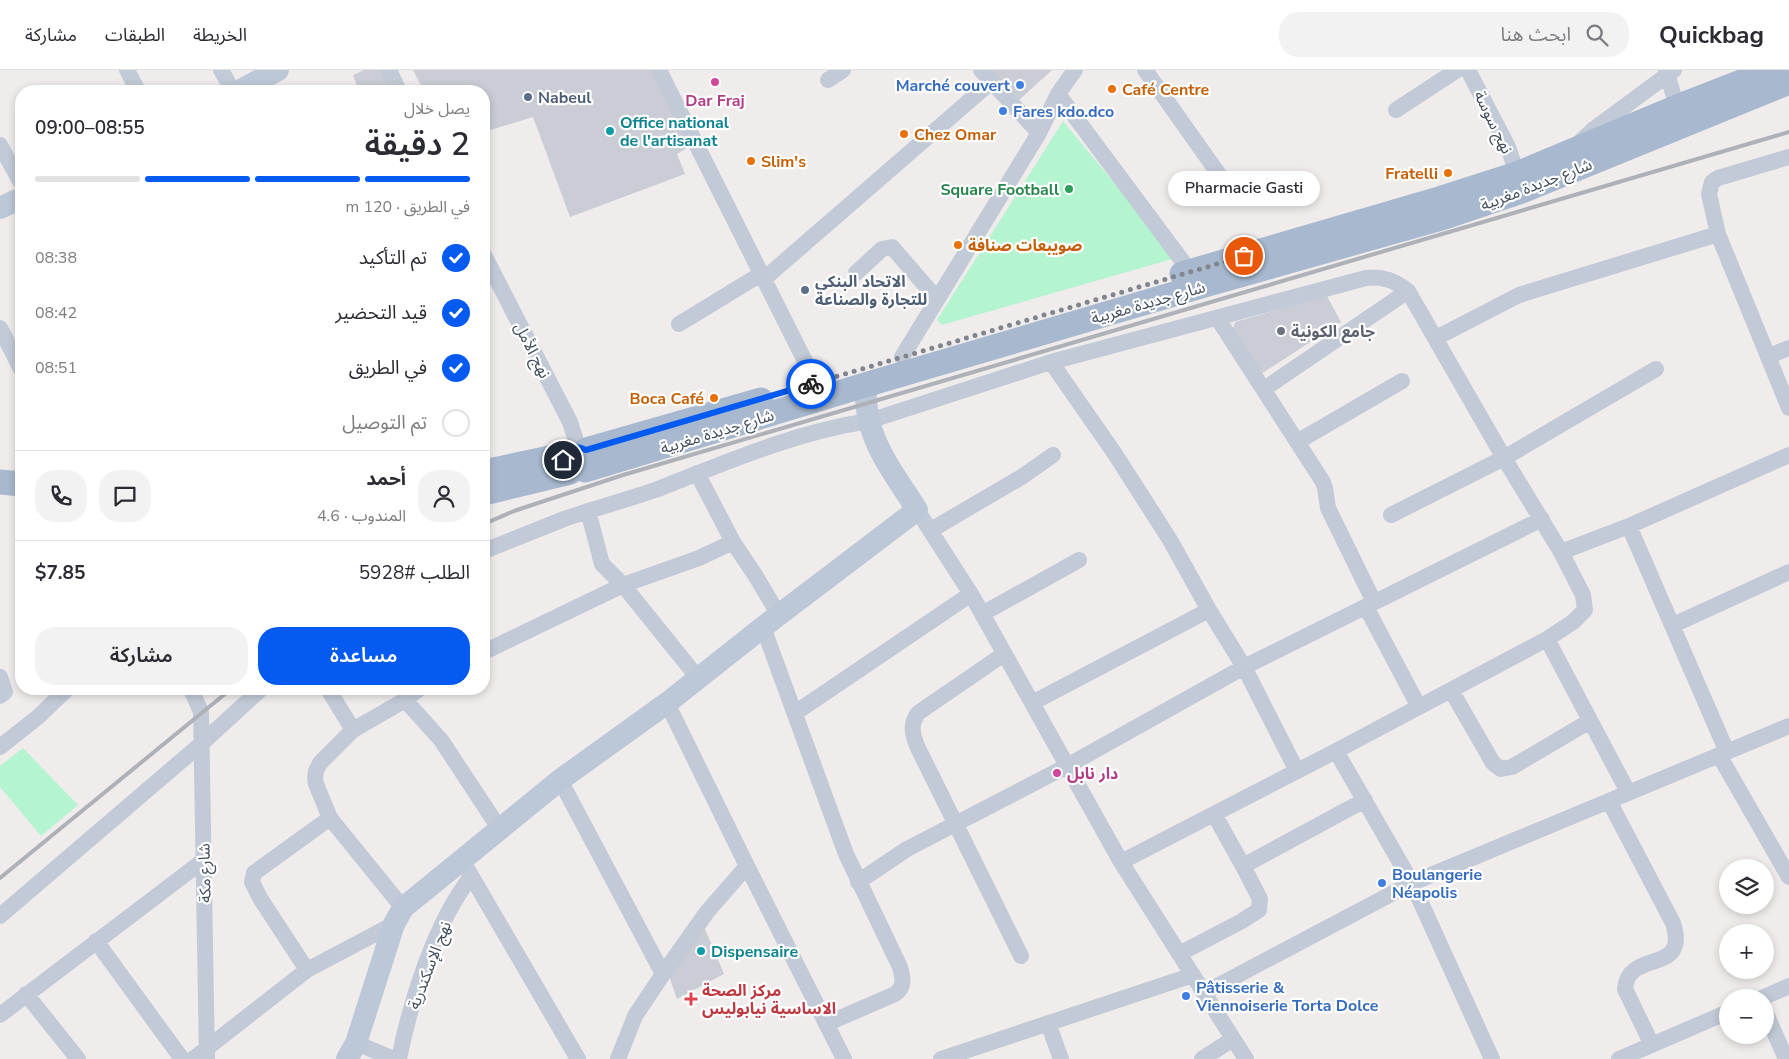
<!DOCTYPE html>
<html lang="ar">
<head>
<meta charset="utf-8">
<style>
	body { margin:0; font-family:"Nunito Sans","Noto Sans Arabic",sans-serif; background:#f2f2f3; color:#2b2b33; direction:rtl; height:100vh; display:flex; flex-direction:column; font-size:19px; white-space:nowrap }
	* { box-sizing:border-box; margin:0 }
	p { font-size:16px; color:#7c7c81 }
	.icon { flex:none; width:28px; height:28px; fill:none; stroke:currentColor; stroke-width:2; stroke-linecap:round; stroke-linejoin:round }
	.map { position:relative; flex:1; overflow:hidden; direction:ltr }
	.sheet { position:absolute; left:15px; top:15px; width:475px; height:610px; display:flex; flex-direction:column; background:#fff; border-radius:20px; box-shadow:0 2px 8px #0003; direction:rtl }
	.sheet>* { flex:none }
	.fabs { position:absolute; left:1719px; top:789px; display:grid; gap:10px }
	.fabs a { display:grid; place-items:center; width:55px; height:55px; border-radius:50%; background:#fff; box-shadow:0 2px 8px #0003; font-size:25px }
	.pin { position:absolute; display:grid; place-items:center; width:42px; height:42px; color:#fff; margin:-21px; border:2px solid #fff; border-radius:50%; box-shadow:0 1px 5px #0007 }
	.courier { position:absolute; display:grid; place-items:center; width:50px; height:50px; margin:-25px; border:4px solid #045af1; border-radius:50%; background:#fff; color:#222; box-shadow:0 1px 6px #0007 }
	.bubble { position:absolute; height:35px; border-radius:18px; background:#fff; box-shadow:0 2px 8px #0003; font-size:16px; font-weight:600; line-height:35px; text-align:center; direction:rtl }
	.summary em { font-style:normal; font-weight:600 }
	.summary div { display:flex; flex-direction:column-reverse }
	.summary { display:flex; align-items:center; justify-content:space-between; height:85px; padding:0 20px }
	h1 { font-size:32px; font-weight:600; line-height:38px }
	.bar { display:grid; grid-template-columns:repeat(4,1fr); gap:8px 5px; align-content:center; height:60px; padding:0 20px }
	.bar i { height:6px; border-radius:4px; background:#e1e1e2 }
	.bar .current { background:#045af1 }
	.bar p { grid-column:span 4 }
	.line { display:flex; align-items:center; gap:12px; padding:0 20px; border-top:1px solid #e1e1e2 }
	.line div { flex:1 }
	.round { display:grid; place-items:center; flex:none; width:52px; height:52px; border-radius:20px; background:#f2f2f3 }
	ol { padding:0 20px; list-style:none }
	li { display:flex; align-items:center; gap:15px; height:55px }
	li p { margin-inline-start:auto }
	li .icon { padding:5px; border-radius:50%; background:#045af1; color:#fff; stroke-width:4 }
	li:last-child { color:#7c7c81 }
	li i { width:28px; height:28px; border:2px solid #e1e1e2; border-radius:50% }
	.cta { display:flex; gap:10px; margin-top:auto; padding:10px 20px }
	.cta a { flex:1; height:58px; border-radius:20px; background:#045af1; color:#fff; font-size:20px; font-weight:600; line-height:58px; text-align:center }
	.cta a+a { background:#f2f2f3; color:#2b2b33 }
	header { display:flex; align-items:center; gap:30px; box-sizing:border-box; height:70px; padding:0 25px; background:#fff; border-bottom:1px solid #e1e1e2 }
	header strong { font-size:24px }
	nav { display:flex; gap:28px; margin-inline-start:auto; font-size:18px }
	.search { width:350px; height:45px; background:#f2f2f3; display:flex; align-items:center; gap:12px; box-sizing:border-box; padding:0 18px; border-radius:20px; color:#7c7c81; font-size:19px }
	.map>svg:first-child { display:block }
</style>
</head>
<body>
<header>
<strong>Quickbag</strong>
<div class="search"><svg class="icon" aria-label="search" viewBox="0 0 24 24"><circle cx="10" cy="10" r="6"/><path d="M15 15l6 6"/></svg>ابحث هنا</div>
<nav><a>الخريطة</a><a>الطبقات</a><a>مشاركة</a></nav>
</header>
<div class="map">
<svg width="1789" height="989" viewBox="0 0 1789 989">
	<rect width="100%" height="100%" fill="#f0ecec"/>
	<path fill="#b4f4d1" d="M 1063,51 L 1176,188 L 942,255 L 937,250 Z
		M 23,678 L 78,735 L 41,766 L 0,717 L 0,696 Z"/>
	<path fill="#cacdd5" d="M 364,0 L 381,0 L 390,18 L 383,21 L 359,21 L 353,5 Z
		M 413,0 L 651,0 L 690,76 L 677,84 L 685,104 L 570,147 L 533,47 L 484,62 L 484,21 L 424,21 Z
		M 990,0 L 1052,0 L 1018,31 Z
		M 1327,226 L 1341,252 L 1261,304 L 1233,259 L 1235,252 Z
		M 705,859 L 724,904 L 677,929 L 669,906 Z"/>
	<g fill="none" stroke-linecap="round" stroke-linejoin="round">
		<path stroke="#c1cad6" stroke-width="16" d="M 127,0 L 138,21
			M 221,0 L 233,21
			M 389,0 L 399,21
			M 659,0 L 816,313
			M 981,0 L 1039,63
			M 1145,0 L 1230,120 L 1232,121
			M 1468,0 L 1508,77 L 1517,104
			M 1666,0 L 1677,37
			M 828,10 L 843,0
			M 1058,24 L 1195,208
			M 1396,40 L 1457,0
			M 1581,71 L 1594,59 L 1674,0
			M 0,75 L 21,113
			M 1789,87 L 1718,108 L 1712,112 L 1709,124 L 1718,164 L 1789,338
			M 484,185 L 570,352 L 578,377
			M 856,203 L 882,179 L 892,177 L 937,229
			M 764,209 L 991,12
			M 1218,249 L 1323,412 L 1325,418 L 1328,438 L 1374,532
			M 679,254 L 761,204
			M 0,258 L 21,299
			M 1436,268 L 1519,225 L 1718,164
			M 1769,286 L 1789,278
			M 902,287 L 1039,63 L 1058,24 L 1075,0
			M 1051,292 L 1115,384 L 1170,470 L 1209,540 L 1244,597 L 1297,701
			M 1264,319 L 1408,221
			M 1297,372 L 1402,311
			M 697,403 L 733,472
			M 917,440 L 971,524 L 1121,792 L 1246,989
			M 588,441 C 611,434 635,427 658,419 C 727,392 795,362 869,351 L 1051,292 L 1366,208 C 1384,206 1395,211 1408,221 L 1504,388 L 1561,482 L 1583,525 L 1585,540 L 1573,552 L 1547,569 L 1336,681 L 1121,792
			M 1391,445 L 1504,388 L 1656,299
			M 1629,456 L 1727,682
			M 931,460 L 1023,406 L 1053,385
			M 484,481 L 564,449 L 588,441 L 602,494 L 623,515 L 698,608
			M 1561,482 L 1629,456 L 1789,385
			M 1366,537 L 1419,637
			M 982,544 L 1079,490
			M 1673,555 L 1789,502
			M 763,557 L 846,784 L 900,897 C 903,908 905,917 895,924 L 826,954
			M 1547,569 L 1628,722
			M 484,582 L 623,515 L 699,488 L 733,472 L 755,505 L 779,545
			M 1004,584 L 918,643 C 910,655 912,663 917,676 L 1021,886
			M 0,607 L 5,622 L 0,626
			M 191,619 L 201,642 L 207,989
			M 328,619 L 353,660
			M 1451,620 L 1493,693 L 1501,699 L 1512,697 L 1590,651
			M 405,630 L 441,670 L 499,758
			M 667,633 L 747,796 L 844,989
			M 1032,633 L 1209,540
			M 795,643 L 971,524
			M 0,677 L 38,647 L 67,619
			M 1336,681 L 1412,813 L 1492,989
			M 1719,685 L 1789,807
			M 560,710 L 663,904
			M 1609,731 L 1673,853 C 1690,906 1628,878 1625,919 L 1652,975
			M 462,790 L 578,989
			M 1243,796 L 1365,730
			M 858,812 L 907,779 L 1067,696 L 1244,597 L 1542,449
			M 403,838 L 330,748 L 316,714 L 315,708 L 316,701 L 320,693 L 353,660 L 405,630 L 419,619
			M 0,846 L 201,674 L 261,619
			M 96,871 L 182,989
			M 1179,884 L 1242,851 L 1259,840 L 1260,829 L 1243,796 L 1214,744
			M 307,900 L 260,828 L 252,812 L 254,803 L 330,748
			M 1204,923 L 1412,813 L 1789,656
			M 26,924 L 78,989
			M 1762,928 L 1789,916
			M 1765,941 L 1786,989
			M 0,945 L 204,790
			M 1048,953 L 1061,989
			M 356,973 L 394,989
			M 193,989 L 307,900 L 394,854
			M 399,989 C 410,933 435,852 471,807
			M 618,989 L 635,946 L 663,904 L 707,842 L 747,796
			M 941,989 L 1193,905
			M 1202,989 L 1233,969
			M 1619,989 L 1728,942"/>
		<path stroke="#bcc8d8" stroke-width="22" d="M 239,21 L 278,0
			M 0,138 L 21,128
			M 347,989 L 356,973 L 394,854 L 403,838 L 560,710 L 667,633 L 763,557 L 917,440 C 900,412 876,383 869,350 C 866,339 866,327 865,315"/>
		<path stroke="#a8b9cf" stroke-width="25" d="M 1182,204 L 1439,129 L 1517,104 L 1677,37 L 1772,0
			M 586,380 L 761,330
			M 585,400 L 865,315 L 1201,216 L 1445,147 L 1522,121 L 1789,12
			M 484,402 L 564,385
			M 0,412 L 21,414
			M 484,423 L 570,402"/>
		<path stroke="#aeb1b8" stroke-width="4" d="M 484,454 L 514,441 L 623,405 L 1789,62
			M 0,808 L 231,619"/>
	</g>
	<g fill="none" stroke-linecap="round" stroke-linejoin="round">
		<path stroke="#80858e" stroke-width="5" stroke-dasharray="0 9" d="M 811,314 L 1244,186"/>
		<path stroke="#045af1" stroke-width="6" d="M 563,390 C 566,378 575,374 586,380 L 811,314"/>
	</g>
	<g fill="#d1479c" stroke="#fff" stroke-width="2">
		<circle cx="715" cy="12" r="5"/>
		<circle cx="1057" cy="703" r="5"/>
	</g>
	<g fill="#3f7fe0" stroke="#fff" stroke-width="2">
		<circle cx="1020" cy="15" r="5"/>
		<circle cx="1003" cy="41" r="5"/>
		<circle cx="1382" cy="813" r="5"/>
		<circle cx="1186" cy="926" r="5"/>
	</g>
	<g fill="#e8710a" stroke="#fff" stroke-width="2">
		<circle cx="1112" cy="19" r="5"/>
		<circle cx="904" cy="64" r="5"/>
		<circle cx="751" cy="91" r="5"/>
		<circle cx="1448" cy="103" r="5"/>
		<circle cx="958" cy="175" r="5"/>
		<circle cx="714" cy="328" r="5"/>
	</g>
	<g fill="#5c6f8a" stroke="#fff" stroke-width="2">
		<circle cx="528" cy="27" r="5"/>
		<circle cx="805" cy="220" r="5"/>
	</g>
	<g fill="#0f9aa8" stroke="#fff" stroke-width="2">
		<circle cx="610" cy="61" r="5"/>
		<circle cx="701" cy="881" r="5"/>
	</g>
	<circle fill="#2e9e5b" stroke="#fff" stroke-width="2" cx="1069" cy="119" r="5"/>
	<circle fill="#6b7280" stroke="#fff" stroke-width="2" cx="1281" cy="261" r="5"/>
	<path fill="#e0444e" stroke="#fff" stroke-width="2" d="M688.5 921.5h5v5h5v5h-5v5h-5v-5h-5v-5h5z"/>
	<g text-anchor="middle" stroke-width="4.5" stroke-linejoin="round" paint-order="stroke">
		<g font-size="16" font-weight="bold" fill="#366cbe" stroke="#fff" text-anchor="start">
			<text x="1010" y="21" text-anchor="end">Marché couvert</text>
			<text x="1013" y="47">Fares kdo.dco</text>
			<text x="1392" y="810">Boulangerie<tspan x="1392" dy="18">Néapolis</tspan></text>
			<text x="1196" y="923">Pâtisserie &amp;<tspan x="1196" dy="18">Viennoiserie Torta Dolce</tspan></text>
		</g>
		<g font-size="16" font-weight="bold" fill="#c56008" stroke="#fff" text-anchor="start">
			<text x="1122" y="25">Café Centre</text>
			<text x="914" y="70">Chez Omar</text>
			<text x="761" y="97">Slim's</text>
			<text x="1438" y="109" text-anchor="end">Fratelli</text>
			<text x="968" y="181">صويبعات صنافة</text>
			<text x="704" y="334" text-anchor="end">Boca Café</text>
		</g>
		<g font-size="16" font-weight="bold" fill="#4e5e75" stroke="#fff" text-anchor="start">
			<text x="538" y="33">Nabeul</text>
			<text x="815" y="217">الاتحاد البنكي<tspan x="815" dy="18">للتجارة والصناعة</tspan></text>
		</g>
		<g font-size="16" font-weight="bold" fill="#b23c85" stroke="#fff">
			<text x="715" y="36">Dar Fraj</text>
			<text x="1067" y="709" text-anchor="start">دار نابل</text>
		</g>
		<g font-size="16" font-weight="bold" fill="#0d838f" stroke="#fff" text-anchor="start">
			<text x="620" y="58">Office national<tspan x="620" dy="18">de l'artisanat</tspan></text>
			<text x="711" y="887">Dispensaire</text>
		</g>
		<g font-size="16" fill="#434e5c" stroke="#fff">
			<text transform="translate(1494 52) rotate(64)" y="6">نهج سوسة</text>
			<text transform="translate(1536 114) rotate(-21)" y="6">شارع جديدة مغربية</text>
			<text transform="translate(1148 232) rotate(-16)" y="6">شارع جديدة مغربية</text>
			<text transform="translate(533 280) rotate(63)" y="6">نهج الأمل</text>
			<text transform="translate(717 361) rotate(-17)" y="6">شارع جديدة مغربية</text>
			<text transform="translate(204 803) rotate(-91)" y="6">شارع مكة</text>
			<text transform="translate(429 895) rotate(-69)" y="6">نهج الإسكندرية</text>
		</g>
		<g font-size="16" font-weight="bold" fill="#27864d" stroke="#fff" text-anchor="end">
			<text x="1059" y="125">Square Football</text>
		</g>
		<g font-size="16" font-weight="bold" fill="#5b616d" stroke="#fff" text-anchor="start">
			<text x="1291" y="267">جامع الكونية</text>
		</g>
		<g font-size="16" font-weight="bold" fill="#be3a42" stroke="#fff" text-anchor="start">
			<text x="702" y="926">مركز الصحة<tspan x="702" dy="18">الاساسية نيابوليس</tspan></text>
		</g>
	</g>
</svg>
<div class="fabs">
<a><svg class="icon" aria-label="layers" viewBox="0 0 24 24"><path d="M12 4l9 5-9 5-9-5zM3 14l9 5 9-5"/></svg></a>
<a>+</a>
<a>−</a>
</div>
<div class="pin" style="left:1244px;top:186px;background:#ea580c"><svg class="icon" aria-label="bag" viewBox="0 0 24 24"><path d="M5 8h14l-1 12H6zM9 8a3 3 0 0 1 6 0"/></svg></div>
<div class="pin" style="left:563px;top:390px;background:#1f2937"><svg class="icon" aria-label="home" viewBox="0 0 24 24"><path d="M3 11l9-7 9 7M6 9v11h12V9"/></svg></div>
<div class="courier" style="left:811px;top:314px"><svg class="icon" aria-label="bike" viewBox="0 0 24 24"><circle cx="6" cy="16" r="4"/><circle cx="18" cy="16" r="4"/><path d="M6 16l4-8h5l3 8M10 8l3 8H6M13 5h3"/></svg></div>
<div class="bubble" style="left:1168px;top:101px;width:152px">Pharmacie Gasti</div>
<section class="sheet">
<div class="summary"><div><h1>2 دقيقة</h1><p>يصل خلال</p></div><em>08:55–09:00</em></div>
<div class="bar"><i class="current"></i><i class="current"></i><i class="current"></i><i></i><p>في الطريق · 120 m</p></div>
<ol>
<li><svg class="icon" aria-label="check" viewBox="0 0 24 24"><path d="M5 12l5 5 9-10"/></svg>تم التأكيد<p>08:38</p></li>
<li><svg class="icon" aria-label="check" viewBox="0 0 24 24"><path d="M5 12l5 5 9-10"/></svg>قيد التحضير<p>08:42</p></li>
<li><svg class="icon" aria-label="check" viewBox="0 0 24 24"><path d="M5 12l5 5 9-10"/></svg>في الطريق<p>08:51</p></li>
<li><i></i>تم التوصيل</li>
</ol>
<div class="line" style="height:90px"><a class="round"><svg class="icon" aria-label="person" viewBox="0 0 24 24"><circle cx="12" cy="8" r="4"/><path d="M4 21q1-7 8-7t8 7"/></svg></a><div><b>أحمد</b><p>المندوب · 4.6</p></div><a class="round"><svg class="icon" aria-label="chat" viewBox="0 0 24 24"><path d="M4 5h16v11H9l-5 4z"/></svg></a><a class="round"><svg class="icon" aria-label="phone" viewBox="0 0 24 24"><path d="M5 4h4l2 5-3 2q2 4 5 5l2-3 5 2v4C11 20 4 13 5 4z"/></svg></a></div>
<div class="line" style="height:65px"><div>الطلب #5928</div><b>$7.85</b></div>
<div class="cta"><a>مساعدة</a><a>مشاركة</a></div>
</section>
</div>
</body>
</html>
